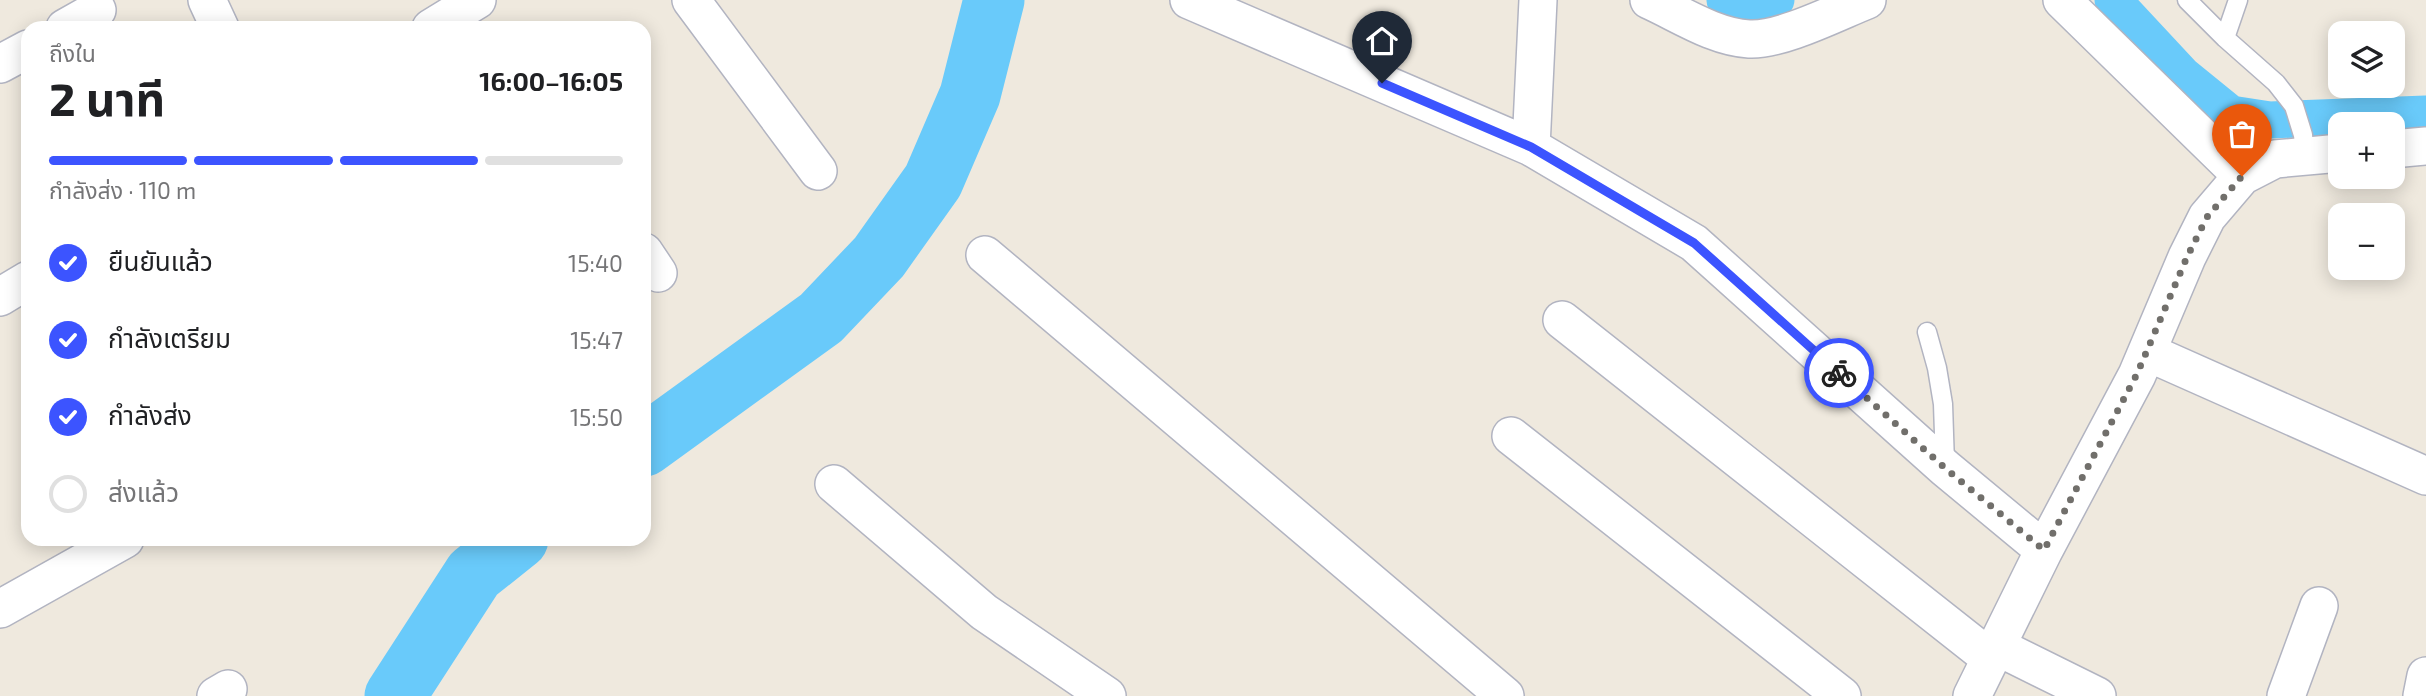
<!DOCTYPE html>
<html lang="th">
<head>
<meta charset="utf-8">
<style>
	body { margin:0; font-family:"Exo 2","Noto Sans Thai",sans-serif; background:#f6f6f6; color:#202124; height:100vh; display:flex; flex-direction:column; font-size:26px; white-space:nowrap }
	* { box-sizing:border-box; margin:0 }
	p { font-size:23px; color:#757577 }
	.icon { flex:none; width:38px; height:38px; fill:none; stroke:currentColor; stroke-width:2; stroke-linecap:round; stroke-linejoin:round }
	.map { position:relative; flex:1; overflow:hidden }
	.side { position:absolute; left:21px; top:21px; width:630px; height:525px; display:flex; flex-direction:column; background:#fff; border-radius:21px; box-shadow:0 4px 18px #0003 }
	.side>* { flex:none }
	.controls { position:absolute; left:2328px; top:21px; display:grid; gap:14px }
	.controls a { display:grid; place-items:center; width:77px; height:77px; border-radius:14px; background:#fff; box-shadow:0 4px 18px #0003; font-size:35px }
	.pin { position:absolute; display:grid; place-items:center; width:60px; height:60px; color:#fff; margin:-72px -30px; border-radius:50% 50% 50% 0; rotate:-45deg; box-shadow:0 0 7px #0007 }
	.pin .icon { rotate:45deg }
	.courier { position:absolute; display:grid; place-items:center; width:70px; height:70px; margin:-35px; border:5px solid #3c54ff; border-radius:50%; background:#fff; color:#222; box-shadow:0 2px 9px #0007 }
	.headline em { font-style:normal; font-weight:700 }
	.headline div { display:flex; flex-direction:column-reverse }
	.headline { display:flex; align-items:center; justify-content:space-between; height:119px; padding:0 28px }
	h1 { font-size:46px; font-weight:700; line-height:52px }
	.bar { display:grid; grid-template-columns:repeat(4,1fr); gap:10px 7px; align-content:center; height:84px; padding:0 28px }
	.bar i { height:9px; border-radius:5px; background:#e0e0e0 }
	.bar .active { background:#3c54ff }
	.bar p { grid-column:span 4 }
	ol { padding:0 28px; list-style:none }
	li { display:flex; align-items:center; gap:21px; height:77px }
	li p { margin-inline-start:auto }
	li .icon { padding:7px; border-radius:50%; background:#3c54ff; color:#fff; stroke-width:4 }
	li:last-child { color:#757577 }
	li i { width:38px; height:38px; border:4px solid #e0e0e0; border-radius:50% }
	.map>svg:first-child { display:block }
</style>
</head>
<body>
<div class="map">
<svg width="2426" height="696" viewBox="0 0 2426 696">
	<rect width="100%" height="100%" fill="#efe9de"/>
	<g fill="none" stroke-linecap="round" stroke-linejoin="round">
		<path stroke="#69cafa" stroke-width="37" d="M 1725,0 C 1739,5 1762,6 1776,0
			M 2113,0 L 2183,75 L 2231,114 L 2270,120 L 2426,114"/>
		<path stroke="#69cafa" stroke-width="61" d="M 644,446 L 821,318 L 879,257 L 933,181 L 970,95 L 994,0
			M 395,696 L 474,574 L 518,539"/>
		<g stroke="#b2b4c1" stroke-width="21">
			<path id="lane" d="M 2187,0 L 2225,38 L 2276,83 L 2294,106 L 2303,135 L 2305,156
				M 2225,38 L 2238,0
				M 1927,332 L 1937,368 L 1943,404 L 1945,464"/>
		</g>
		<g stroke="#b2b4c1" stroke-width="40">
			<path id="street" d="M 207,0 L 220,28
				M 691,0 L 818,171
				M 1189,0 L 1531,147 L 1694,243 L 1945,468 L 2044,550
				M 1649,0 C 1680,14 1714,37 1749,39 C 1780,41 1837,12 1867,0
				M 2062,0 L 2242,176
				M 65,28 L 97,10
				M 431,28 L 477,0
				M 0,64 L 28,49
				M 1531,147 L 1538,0
				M 2392,149 L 2426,146
				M 644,252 L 658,273
				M 985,255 L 1505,696
				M 0,297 L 28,280
				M 1562,320 L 1990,658
				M 2147,352 L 2426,476
				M 1511,436 L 1842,696
				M 834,484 L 984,612 L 1107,696
				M 0,609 L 125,539
				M 1996,646 L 2097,696
				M 216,696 L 228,689
				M 1972,696 L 2044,550 L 2137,375 L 2187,257 L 2207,217 L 2242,176 L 2275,159 L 2340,153
				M 2286,696 L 2319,606
				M 2422,696 L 2426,676"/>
		</g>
		<use href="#lane" stroke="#fff" stroke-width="18"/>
		<use href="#street" stroke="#fff" stroke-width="37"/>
	</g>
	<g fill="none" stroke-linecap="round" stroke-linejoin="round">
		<path stroke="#716f6b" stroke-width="7" stroke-dasharray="0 12.6" d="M 1839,373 L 1945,468 L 2044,550 L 2137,374 L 2187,257 L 2207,217 L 2242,176"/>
		<path stroke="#3c54ff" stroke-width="9" d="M 1382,83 L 1531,147 L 1694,243 L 1839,373"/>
	</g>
</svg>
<div class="controls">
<a><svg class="icon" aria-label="layers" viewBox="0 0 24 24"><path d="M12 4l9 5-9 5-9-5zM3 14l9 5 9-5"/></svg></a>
<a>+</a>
<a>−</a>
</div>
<div class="pin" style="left:2242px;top:176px;background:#ea580c"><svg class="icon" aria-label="bag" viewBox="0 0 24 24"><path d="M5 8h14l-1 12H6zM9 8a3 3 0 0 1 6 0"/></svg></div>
<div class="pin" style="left:1382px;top:83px;background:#1f2937"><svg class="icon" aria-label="home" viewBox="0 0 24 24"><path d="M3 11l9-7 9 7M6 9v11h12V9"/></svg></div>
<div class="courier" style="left:1839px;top:373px"><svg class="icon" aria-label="bike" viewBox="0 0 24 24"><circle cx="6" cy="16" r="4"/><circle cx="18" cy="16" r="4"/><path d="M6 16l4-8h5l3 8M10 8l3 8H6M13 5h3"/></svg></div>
<section class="side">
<div class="headline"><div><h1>2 นาที</h1><p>ถึงใน</p></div><em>16:00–16:05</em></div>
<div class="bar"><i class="active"></i><i class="active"></i><i class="active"></i><i></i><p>กำลังส่ง · 110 m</p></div>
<ol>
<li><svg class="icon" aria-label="check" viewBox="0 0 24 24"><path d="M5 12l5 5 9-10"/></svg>ยืนยันแล้ว<p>15:40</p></li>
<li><svg class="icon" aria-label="check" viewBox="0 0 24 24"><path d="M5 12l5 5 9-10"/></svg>กำลังเตรียม<p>15:47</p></li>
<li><svg class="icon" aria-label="check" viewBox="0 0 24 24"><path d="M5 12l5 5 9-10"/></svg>กำลังส่ง<p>15:50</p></li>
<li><i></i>ส่งแล้ว</li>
</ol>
</section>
</div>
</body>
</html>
